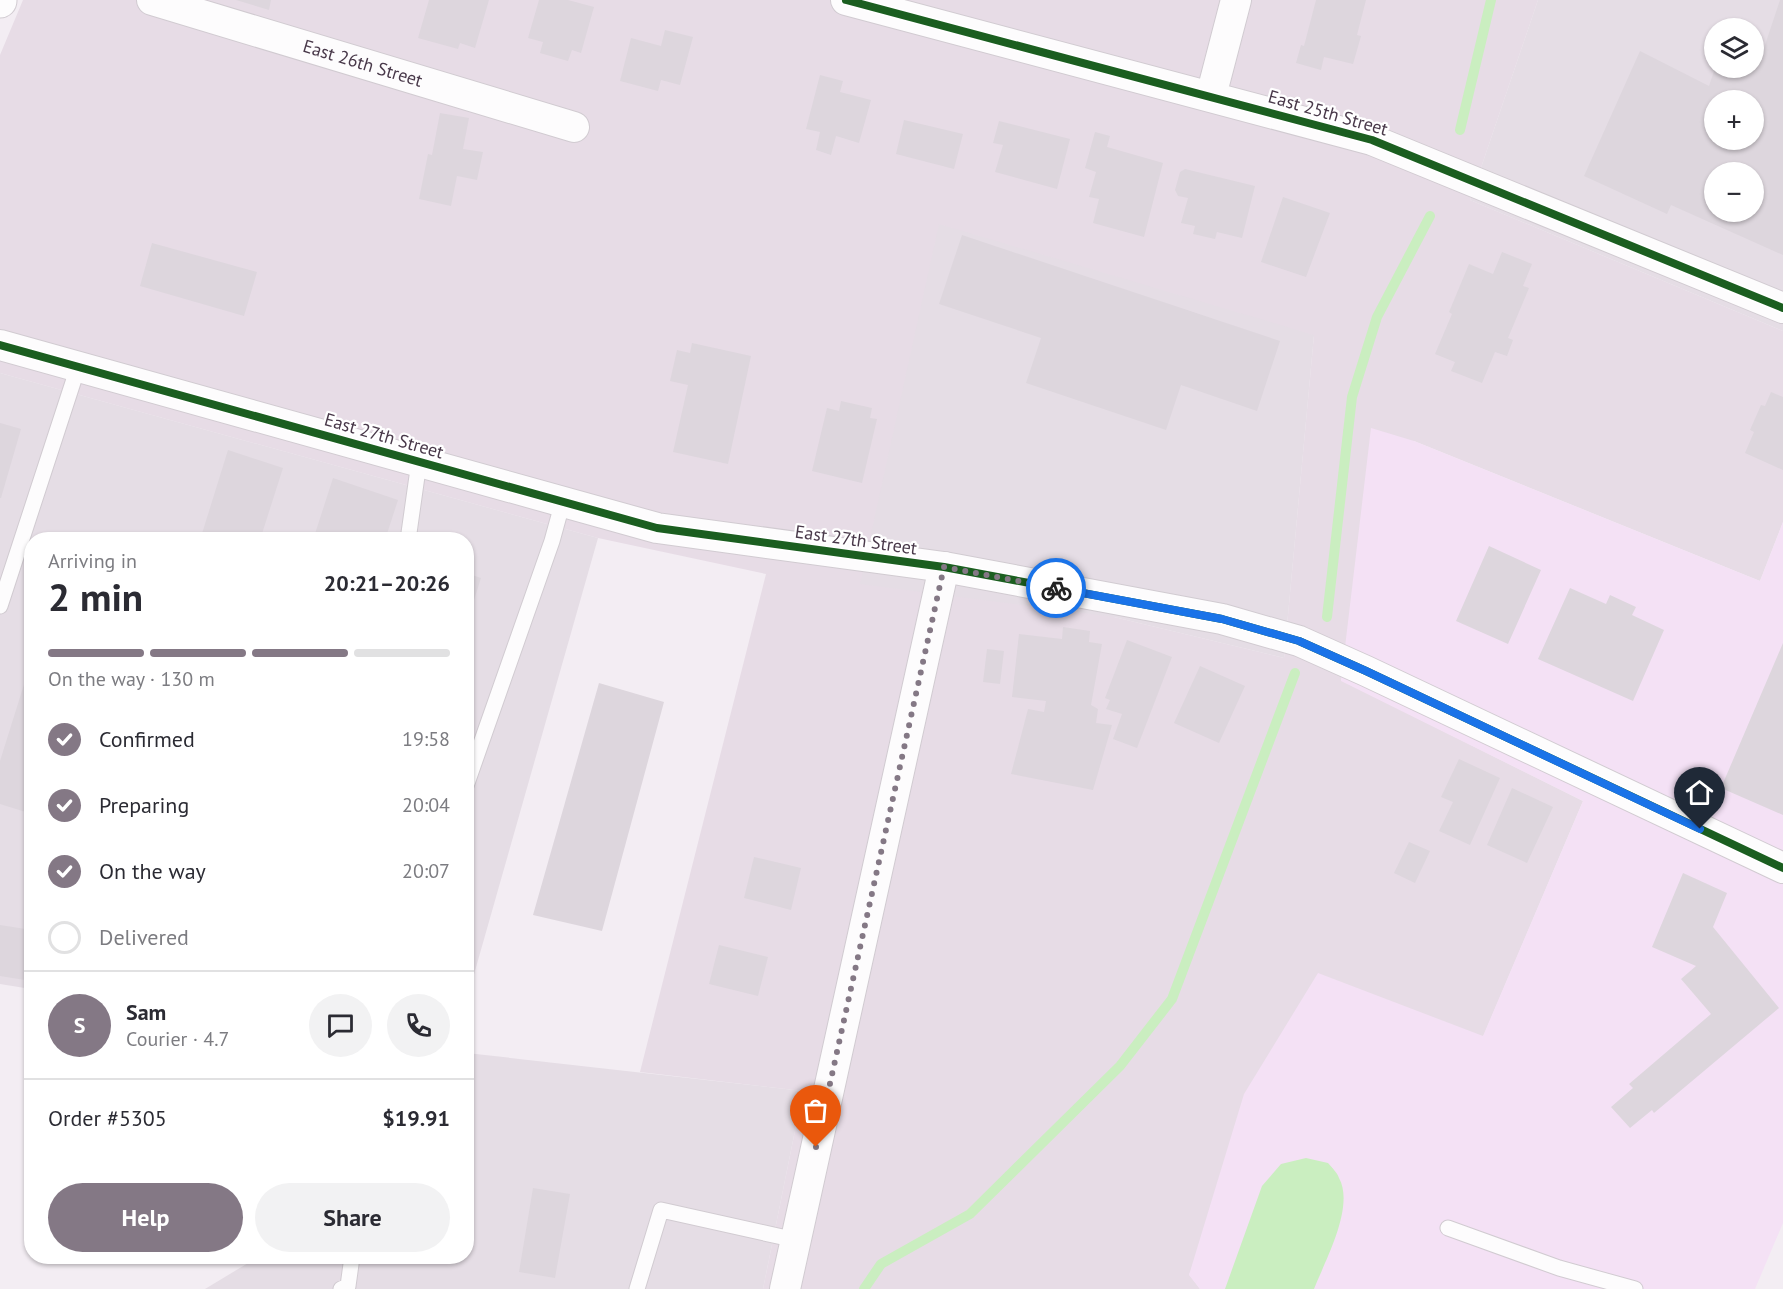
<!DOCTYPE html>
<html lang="en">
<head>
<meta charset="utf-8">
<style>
	body { margin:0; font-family:"PT Sans",sans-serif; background:#f2f2f3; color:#2b2b33; height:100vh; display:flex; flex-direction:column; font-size:22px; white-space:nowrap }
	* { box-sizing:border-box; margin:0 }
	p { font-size:20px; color:#7c7c81 }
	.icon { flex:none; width:33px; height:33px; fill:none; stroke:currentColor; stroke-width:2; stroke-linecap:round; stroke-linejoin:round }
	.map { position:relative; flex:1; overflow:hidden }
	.drawer { position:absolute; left:24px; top:532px; width:450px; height:732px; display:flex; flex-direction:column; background:#fff; border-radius:24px; box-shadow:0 2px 4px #0004 }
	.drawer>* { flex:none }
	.fabs { position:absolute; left:1704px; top:18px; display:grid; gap:12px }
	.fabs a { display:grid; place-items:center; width:60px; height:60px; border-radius:50%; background:#fff; box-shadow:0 2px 4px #0004; font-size:30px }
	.pin { position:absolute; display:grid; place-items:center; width:51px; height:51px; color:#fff; margin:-62px -26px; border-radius:50% 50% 50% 0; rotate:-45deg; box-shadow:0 0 6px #0007 }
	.pin .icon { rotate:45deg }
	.courier { position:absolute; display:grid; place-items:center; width:60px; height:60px; margin:-30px; border:4px solid #1a73e8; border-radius:50%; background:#fff; color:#222; box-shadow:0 2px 8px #0007 }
	.head em { font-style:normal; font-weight:800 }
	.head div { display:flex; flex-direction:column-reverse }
	.head { display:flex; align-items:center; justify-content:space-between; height:102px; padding:0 24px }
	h1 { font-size:39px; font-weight:800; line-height:45px }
	.bar { display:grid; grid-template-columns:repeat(4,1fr); gap:9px 6px; align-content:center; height:72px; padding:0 24px }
	.bar i { height:8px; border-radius:4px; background:#e1e1e2 }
	.bar .active { background:#847885 }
	.bar p { grid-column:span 4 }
	.line { display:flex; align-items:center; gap:15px; padding:0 24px; border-top:2px solid #e1e1e2 }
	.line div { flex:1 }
	.round { display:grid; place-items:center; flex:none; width:63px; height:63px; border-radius:32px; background:#f2f2f3 }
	ol { padding:0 24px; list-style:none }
	li { display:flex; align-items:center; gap:18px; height:66px }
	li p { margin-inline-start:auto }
	li .icon { padding:6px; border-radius:50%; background:#847885; color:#fff; stroke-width:4 }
	li:last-child { color:#7c7c81 }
	li i { width:33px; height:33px; border:3px solid #e1e1e2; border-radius:50% }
	.action { display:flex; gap:12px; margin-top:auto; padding:12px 24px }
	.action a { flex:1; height:69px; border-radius:36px; background:#847885; color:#fff; font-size:24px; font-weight:800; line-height:69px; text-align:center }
	.action a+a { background:#f2f2f3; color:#2b2b33 }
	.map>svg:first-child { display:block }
</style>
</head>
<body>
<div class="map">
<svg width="1783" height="1289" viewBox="0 0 1783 1289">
	<rect width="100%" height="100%" fill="#f3edf3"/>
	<path fill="#e7dce6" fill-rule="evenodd" d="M 23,0 L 1538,0 L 1470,200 L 1783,331 L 1783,522 L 1760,581 L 1414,441 L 1341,680 L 1583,801 L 1483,1037 L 1189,1274 L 1200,1289 L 763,1289 L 803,1091 L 640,1072 L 766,574 L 598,538 L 0,373 L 0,55 ZM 1314,335 L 1284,658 L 1114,617 Z"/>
	<path fill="#f4e1f5" d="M 1371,428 L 1414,441 L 1760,581 L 1783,522 L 1783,1223 L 1755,1289 L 1200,1289 L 1189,1275 L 1244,1094 L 1318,973 L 1483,1036 L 1583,801 L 1341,681 Z"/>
	<path fill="#e5dde5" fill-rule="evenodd" d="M 1538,0 L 1783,0 L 1783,331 L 1470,200 ZM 1714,28 L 1754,28 L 1754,68 L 1714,68 ZM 1714,100 L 1754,100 L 1754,140 L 1714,140 ZM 1714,172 L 1754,172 L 1754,212 L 1714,212 Z
		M 939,224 L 1314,335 L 1284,658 L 1114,617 L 860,584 Z
		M 0,373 L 598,538 L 467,999 L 466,540 L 32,540 L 31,989 L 0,984 Z
		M 467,1053 L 803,1091 L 763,1289 L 205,1289 L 258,1257 L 466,1257 Z"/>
	<path fill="#caeec0" d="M 1306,1158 L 1328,1163 C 1332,1168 1337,1172 1339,1178 C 1355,1207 1325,1261 1314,1289 L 1225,1289 L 1262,1186 L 1281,1164 Z"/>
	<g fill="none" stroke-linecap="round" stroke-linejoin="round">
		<path stroke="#caeec0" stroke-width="10" d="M 1460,130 L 1491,0
			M 1327,617 L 1352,397 L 1377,317 L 1430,216
			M 864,1289 L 881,1264 L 970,1214 L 1120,1066 L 1172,999 L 1295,673"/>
	</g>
	<path fill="#ddd6dd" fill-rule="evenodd" d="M 236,0 L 271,0 L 269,10 Z
		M 429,0 L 489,0 L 475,48 L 460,43 L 458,49 L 418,38 Z
		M 539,0 L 568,0 L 594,7 L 581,53 L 572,50 L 568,61 L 540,53 L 543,42 L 528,38 Z
		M 1316,0 L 1366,0 L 1357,35 L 1361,36 L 1353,64 L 1324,57 L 1321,70 L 1296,63 L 1301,45 L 1304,46 Z
		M 1780,0 L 1783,0 L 1783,255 L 1671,205 L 1667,214 L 1584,176 L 1640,51 L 1709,86 L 1715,68 L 1754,68 L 1754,45 L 1764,48 ZM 1714,100 L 1754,100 L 1754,140 L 1714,140 ZM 1714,172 L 1754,172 L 1754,212 L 1714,212 Z
		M 665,30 L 693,37 L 680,85 L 661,80 L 658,91 L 620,81 L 631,38 L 661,46 Z
		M 820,75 L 843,81 L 840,92 L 871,100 L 859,143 L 836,136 L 831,155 L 816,150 L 820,132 L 806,129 Z
		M 440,113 L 469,118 L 463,149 L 483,152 L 477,180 L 457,176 L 451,206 L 419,199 L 428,154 L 432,155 Z
		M 904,120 L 963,134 L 954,169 L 896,154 Z
		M 999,121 L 1070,139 L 1057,189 L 995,172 L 1003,145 L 993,143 Z
		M 1095,132 L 1110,136 L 1107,147 L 1163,163 L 1144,237 L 1093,223 L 1099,199 L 1089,197 L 1096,172 L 1085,168 Z
		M 1185,169 L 1255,186 L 1242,238 L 1217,232 L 1215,239 L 1193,234 L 1195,226 L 1181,223 L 1188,198 L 1178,196 L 1175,190 L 1180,172 Z
		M 1283,197 L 1330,213 L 1306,277 L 1261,262 Z
		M 962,235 L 1280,341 L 1257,411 L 1181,385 L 1166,430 L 1026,383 L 1041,338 L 939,304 Z
		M 152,243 L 257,272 L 244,316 L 140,286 Z
		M 1502,252 L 1532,264 L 1523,286 L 1529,288 L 1508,338 L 1513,340 L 1507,356 L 1495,352 L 1482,383 L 1451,371 L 1455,362 L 1435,354 L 1452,314 L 1449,312 L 1469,264 L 1493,274 Z
		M 692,343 L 751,356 L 728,464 L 673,452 L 688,385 L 670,381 L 677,350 L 690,353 Z
		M 1771,392 L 1783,397 L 1783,470 L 1745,453 L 1754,432 L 1750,430 L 1761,405 L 1765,406 Z
		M 841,401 L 872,408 L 870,418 L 877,419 L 862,483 L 812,471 L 827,408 L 839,411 Z
		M 0,423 L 21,429 L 1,498 L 0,498 Z
		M 228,450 L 283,468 L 260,540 L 200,540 Z
		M 333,478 L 398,500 L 385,540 L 313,540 Z
		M 1489,546 L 1541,570 L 1508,644 L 1456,621 Z
		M 466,573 L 481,578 L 467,622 L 466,622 Z
		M 1570,588 L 1606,604 L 1610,595 L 1636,607 L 1632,615 L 1664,630 L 1633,701 L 1538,659 Z
		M 1063,627 L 1090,631 L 1089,642 L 1102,644 L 1091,705 L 1098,709 L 1096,723 L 1112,725 L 1093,790 L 1011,774 L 1028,709 L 1044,712 L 1046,701 L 1012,697 L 1019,634 L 1062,639 Z
		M 1127,640 L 1172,657 L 1137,748 L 1113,739 L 1122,714 L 1106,709 L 1110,700 L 1105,698 Z
		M 1783,643 L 1783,815 L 1721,788 Z
		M 987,649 L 1004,651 L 1000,684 L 983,682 Z
		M 31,662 L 32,662 L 32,814 L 0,804 L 0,761 Z
		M 1200,666 L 1245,686 L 1219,743 L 1174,723 Z
		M 599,683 L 664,702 L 602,931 L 533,915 Z
		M 1459,759 L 1500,778 L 1470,845 L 1439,831 L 1453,802 L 1441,797 Z
		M 1512,788 L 1553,807 L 1527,863 L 1487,845 Z
		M 1409,842 L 1430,851 L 1415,883 L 1394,873 Z
		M 754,857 L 801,868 L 791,910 L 744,898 Z
		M 1683,873 L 1727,893 L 1713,927 L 1779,1008 L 1654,1113 L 1652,1110 L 1630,1128 L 1611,1107 L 1633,1088 L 1629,1084 L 1711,1014 L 1681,979 L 1696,966 L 1652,947 Z
		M 0,925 L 32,930 L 31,981 L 0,976 Z
		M 719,945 L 768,957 L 758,996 L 709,984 Z
		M 533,1188 L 570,1194 L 555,1278 L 519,1272 Z"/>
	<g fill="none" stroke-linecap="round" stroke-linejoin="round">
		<g stroke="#d1cbd1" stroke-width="17">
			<path id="service" d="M 408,540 L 419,462
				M 0,606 L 78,367
				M 466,786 L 552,541 L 563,501
				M 1448,1228 L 1559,1268 L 1635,1289
				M 341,1289 L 348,1286 L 352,1257
				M 637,1289 L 661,1210 L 796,1240"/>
		</g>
		<g stroke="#d1cbd1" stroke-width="32">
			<g id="minor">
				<path id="s1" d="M 152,0 L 574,127"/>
				<path d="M 846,0 L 1372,140 L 1783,308"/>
				<path d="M 1211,96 L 1236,0"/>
				<path d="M 0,345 L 657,528 L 944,567 L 1222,619 L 1299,641 L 1366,671 L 1783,868"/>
				<path d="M 785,1289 L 944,567"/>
			</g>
		</g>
		<g stroke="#d1cbd1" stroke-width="35">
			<path id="tertiary" d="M 0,1 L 0,0"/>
		</g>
		<use href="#service" stroke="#fdfcfd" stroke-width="15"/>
		<use href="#minor" stroke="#fdfcfd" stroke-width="30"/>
		<use href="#tertiary" stroke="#fdfcfd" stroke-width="33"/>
		<g stroke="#fff" stroke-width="11">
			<path id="cycleway" d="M 846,0 L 1372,140 L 1783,308
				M 0,345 L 657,528 L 944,567 L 1222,619 L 1299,641 L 1366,671 L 1783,868"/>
		</g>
		<use href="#cycleway" stroke="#1b5e20" stroke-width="8"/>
	</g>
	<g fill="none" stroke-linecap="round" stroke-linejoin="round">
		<path stroke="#847885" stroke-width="6" stroke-dasharray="0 10.8" d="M 816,1147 L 944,567 L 1056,588"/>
		<path stroke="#1a73e8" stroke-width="8" d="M 1056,588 L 1222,619 L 1299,641 L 1366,671 L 1700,829"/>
	</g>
	<g text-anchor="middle" stroke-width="4.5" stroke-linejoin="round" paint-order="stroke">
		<g font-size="18" fill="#49394a" stroke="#fff">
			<text dy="6" stroke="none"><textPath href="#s1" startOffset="220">East 26th Street</textPath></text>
			<text transform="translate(1328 113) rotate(16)" y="6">East 25th Street</text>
			<text transform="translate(384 436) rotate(16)" y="6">East 27th Street</text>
			<text transform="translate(856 540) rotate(8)" y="6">East 27th Street</text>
		</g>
	</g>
</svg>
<div class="fabs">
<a><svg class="icon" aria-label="layers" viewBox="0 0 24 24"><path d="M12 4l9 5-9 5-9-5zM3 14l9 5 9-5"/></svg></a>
<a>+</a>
<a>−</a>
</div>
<div class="pin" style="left:816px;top:1147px;background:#ea580c"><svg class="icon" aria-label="bag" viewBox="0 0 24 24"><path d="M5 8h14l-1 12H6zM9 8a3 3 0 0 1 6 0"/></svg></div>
<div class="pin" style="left:1700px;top:829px;background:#1f2937"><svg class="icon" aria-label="home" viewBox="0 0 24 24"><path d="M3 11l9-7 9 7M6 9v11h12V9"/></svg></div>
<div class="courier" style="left:1056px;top:588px"><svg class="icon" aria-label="bike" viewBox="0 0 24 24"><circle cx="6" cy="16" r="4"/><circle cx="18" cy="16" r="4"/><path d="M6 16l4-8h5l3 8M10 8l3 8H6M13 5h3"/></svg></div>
<section class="drawer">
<div class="head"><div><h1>2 min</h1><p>Arriving in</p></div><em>20:21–20:26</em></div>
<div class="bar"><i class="active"></i><i class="active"></i><i class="active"></i><i></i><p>On the way · 130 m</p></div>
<ol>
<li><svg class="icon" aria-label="check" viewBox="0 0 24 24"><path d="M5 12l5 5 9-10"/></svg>Confirmed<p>19:58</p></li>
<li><svg class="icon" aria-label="check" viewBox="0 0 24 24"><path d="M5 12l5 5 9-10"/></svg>Preparing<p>20:04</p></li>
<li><svg class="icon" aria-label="check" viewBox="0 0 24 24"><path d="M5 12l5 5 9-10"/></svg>On the way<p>20:07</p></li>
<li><i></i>Delivered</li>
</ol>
<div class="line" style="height:108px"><b class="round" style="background:#847885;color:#fff">S</b><div><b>Sam</b><p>Courier · 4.7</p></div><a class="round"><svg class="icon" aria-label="chat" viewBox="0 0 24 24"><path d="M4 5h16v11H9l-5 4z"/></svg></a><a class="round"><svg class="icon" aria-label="phone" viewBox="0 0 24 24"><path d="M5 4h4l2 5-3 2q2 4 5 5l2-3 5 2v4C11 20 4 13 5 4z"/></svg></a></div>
<div class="line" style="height:78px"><div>Order #5305</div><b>$19.91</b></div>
<div class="action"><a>Help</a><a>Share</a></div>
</section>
</div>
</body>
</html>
